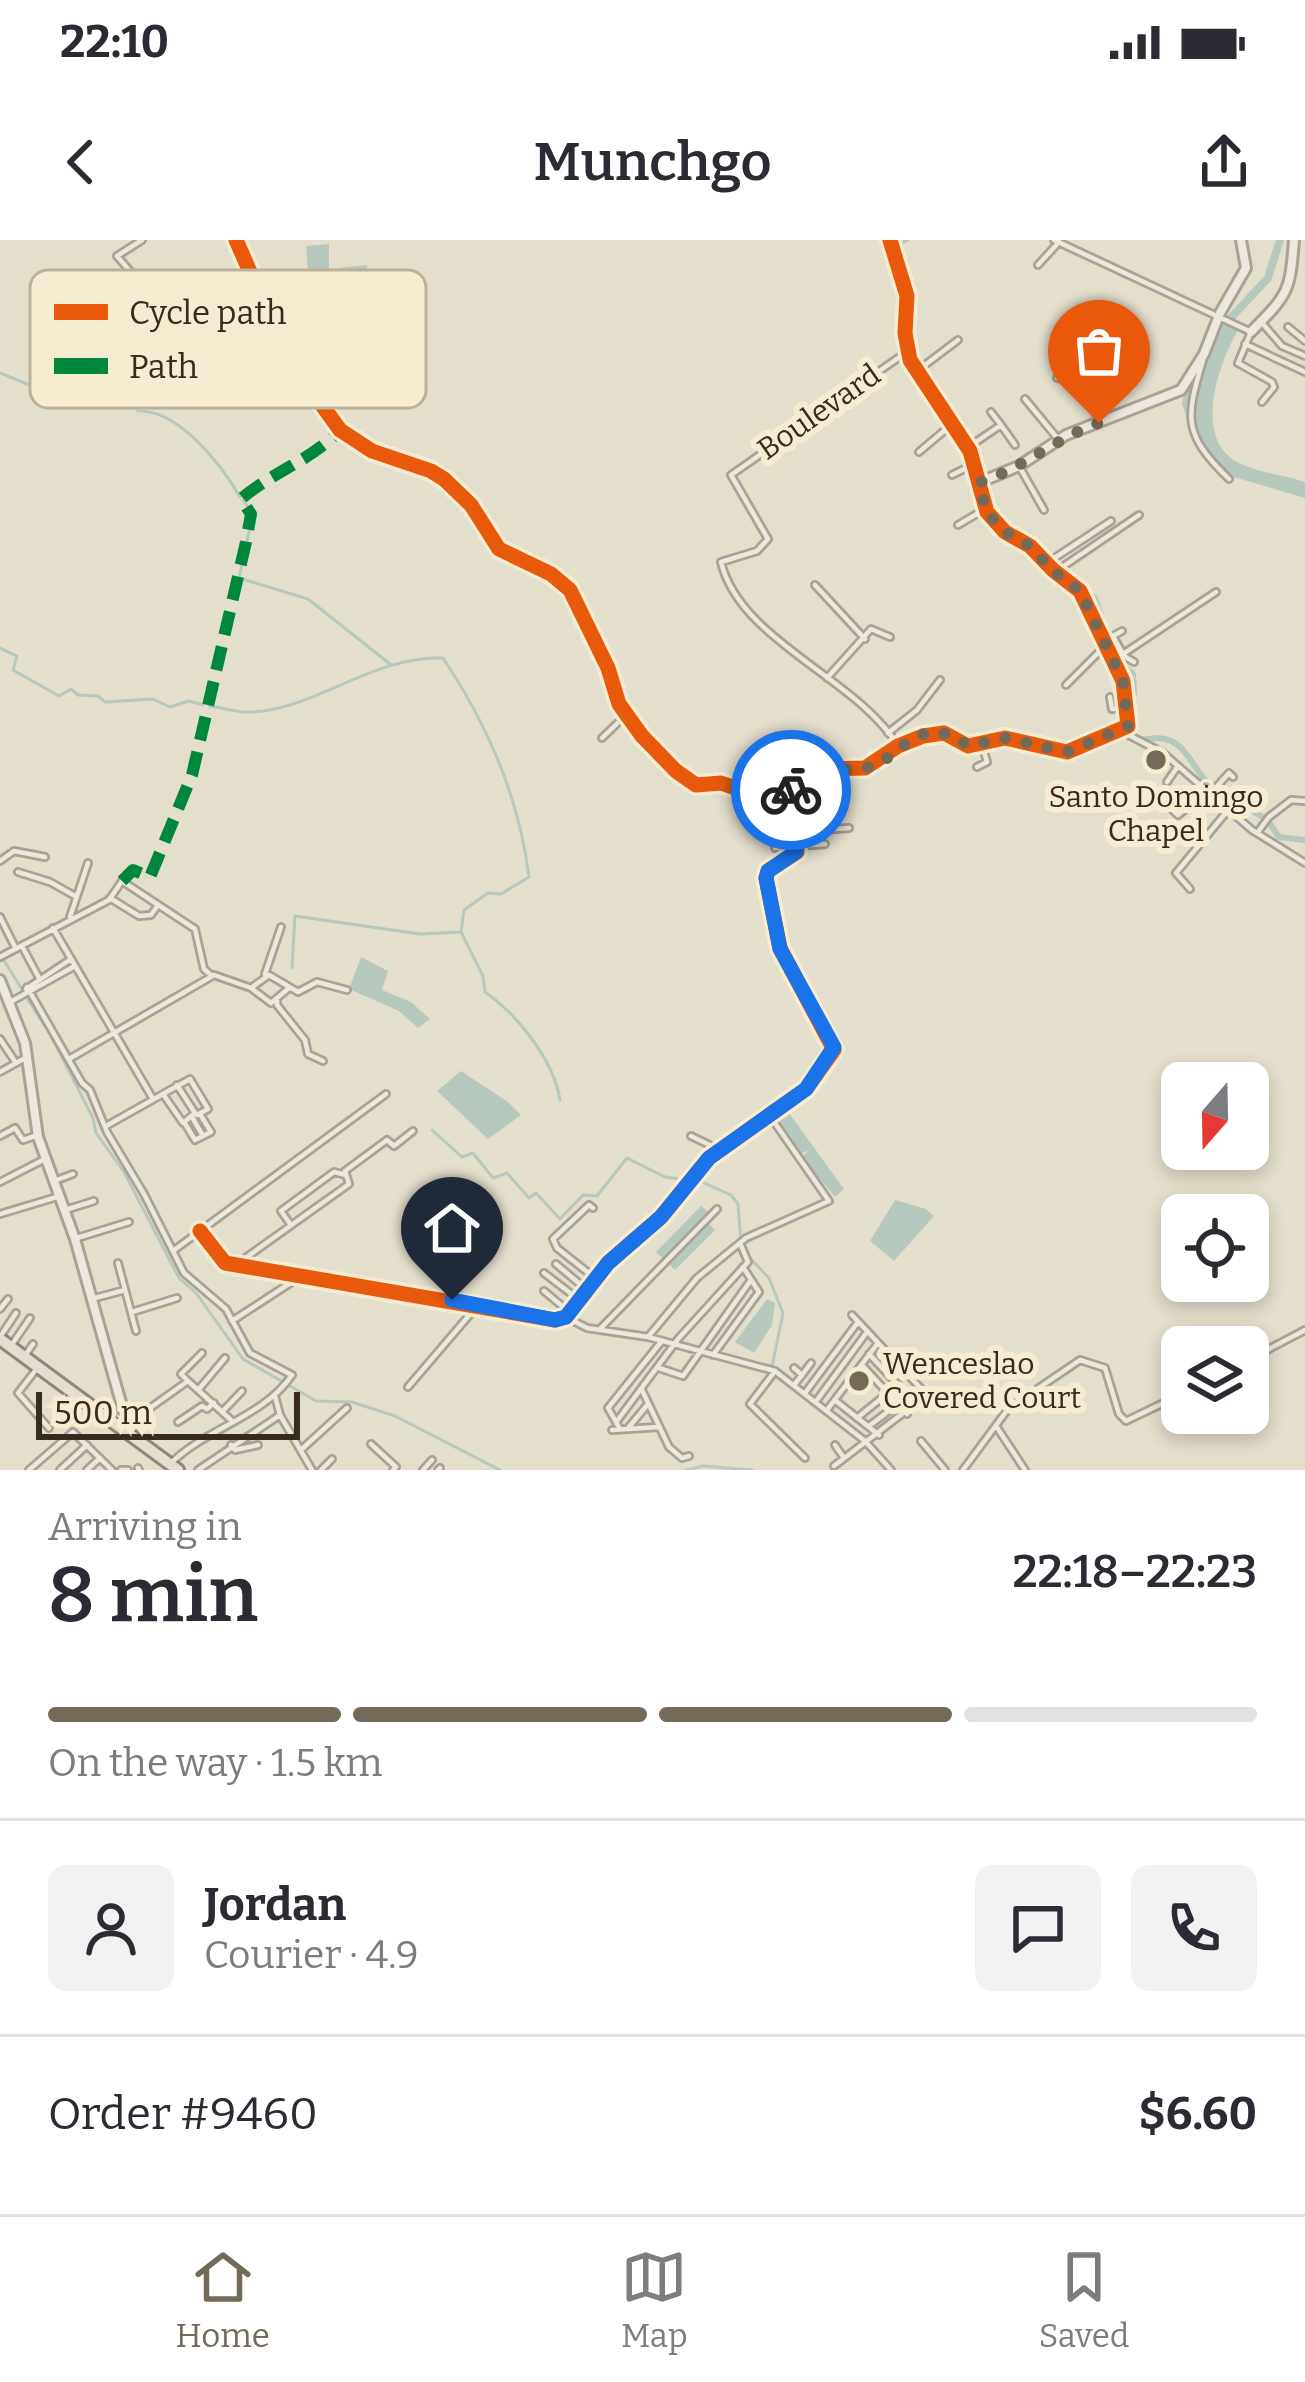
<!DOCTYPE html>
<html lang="en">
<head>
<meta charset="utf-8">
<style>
	body { margin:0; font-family:Bitter,serif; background:#f2f2f3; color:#2b2b33; height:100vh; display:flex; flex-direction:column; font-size:45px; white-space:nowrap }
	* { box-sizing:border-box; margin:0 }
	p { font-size:39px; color:#7c7c81 }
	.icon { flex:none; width:66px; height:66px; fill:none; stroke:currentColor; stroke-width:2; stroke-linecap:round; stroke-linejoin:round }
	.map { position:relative; height:1230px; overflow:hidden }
	.drawer { display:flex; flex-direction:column; background:#fff; flex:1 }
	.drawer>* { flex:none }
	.needle { width:78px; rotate:200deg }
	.tools { position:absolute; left:1161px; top:822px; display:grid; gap:24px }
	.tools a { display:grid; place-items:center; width:108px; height:108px; border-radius:18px; background:#fff; box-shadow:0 6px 18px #0003; font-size:60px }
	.scale { position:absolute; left:36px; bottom:30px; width:264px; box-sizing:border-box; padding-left:12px; border:6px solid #372b1d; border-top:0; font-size:33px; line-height:42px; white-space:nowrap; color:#372b1d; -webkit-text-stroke:9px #f5ecd1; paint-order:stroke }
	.pin { position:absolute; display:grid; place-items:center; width:102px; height:102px; color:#fff; margin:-123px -51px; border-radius:50% 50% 50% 0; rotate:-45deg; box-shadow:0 0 12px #0007 }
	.pin .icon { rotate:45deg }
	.courier { position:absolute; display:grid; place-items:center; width:120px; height:120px; margin:-60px; border:9px solid #1a73e8; border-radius:50%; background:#fff; color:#222; box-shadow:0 3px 15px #0007 }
	.head em { font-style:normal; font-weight:600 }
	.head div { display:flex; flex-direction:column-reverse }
	.head { display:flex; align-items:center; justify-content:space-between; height:204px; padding:0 48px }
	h1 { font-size:78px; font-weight:600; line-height:90px }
	.bar { display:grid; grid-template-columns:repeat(4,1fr); gap:18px 12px; align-content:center; height:144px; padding:0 48px }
	.bar i { height:15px; border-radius:9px; background:#e1e1e2 }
	.bar .active { background:#746a5a }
	.bar p { grid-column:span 4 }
	.line { display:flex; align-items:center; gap:30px; padding:0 48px; border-top:3px solid #e1e1e2 }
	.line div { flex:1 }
	.round { display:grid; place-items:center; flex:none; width:126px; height:126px; border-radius:18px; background:#f2f2f3 }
	.status { display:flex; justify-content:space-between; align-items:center; height:84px; padding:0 60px; background:#fff; direction:ltr }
	.status svg { height:33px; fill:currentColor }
	header { display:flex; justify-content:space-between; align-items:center; height:156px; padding:0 48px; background:#fff; font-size:54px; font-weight:600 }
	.tab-bar { display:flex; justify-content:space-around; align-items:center; height:168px; border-top:3px solid #e1e1e2; background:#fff; font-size:33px; color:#7c7c81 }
	.tab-bar a { display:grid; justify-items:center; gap:6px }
	.tab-bar .active { color:#746a5a }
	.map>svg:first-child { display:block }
</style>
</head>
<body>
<div class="status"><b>22:10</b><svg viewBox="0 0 49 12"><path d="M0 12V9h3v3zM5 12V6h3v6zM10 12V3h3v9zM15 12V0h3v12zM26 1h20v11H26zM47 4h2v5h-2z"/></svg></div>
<header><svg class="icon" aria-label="back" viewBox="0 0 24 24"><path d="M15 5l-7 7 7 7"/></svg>Munchgo<svg class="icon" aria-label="share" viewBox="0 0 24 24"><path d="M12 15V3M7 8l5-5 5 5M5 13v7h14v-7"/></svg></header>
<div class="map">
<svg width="1305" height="1230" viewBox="0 0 1305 1230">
	<rect width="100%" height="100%" fill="#e4decc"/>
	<path fill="#b7c9bf" d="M 329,4 L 329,29 L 367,25 L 367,44 L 298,56 L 294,36 L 308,32 L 306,6 Z
		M 1219,79 L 1239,88 C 1219,123 1190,200 1241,224 C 1260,233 1285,235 1305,242 L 1305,258 L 1224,234 L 1193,195 L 1182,164 L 1185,147 Z
		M 361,717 L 388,731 L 382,750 L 411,762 L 430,779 L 418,788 L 399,771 L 349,749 Z
		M 461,831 L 508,862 L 521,875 L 488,899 L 437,851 Z
		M 786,869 L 844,949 L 835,957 L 802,917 L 809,910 L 800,914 L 775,878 Z
		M 895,960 L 926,969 L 934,976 L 894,1021 L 870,1001 Z
		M 701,966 L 710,973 L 707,981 L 715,990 L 675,1030 L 656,1012 Z
		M 767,1059 L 775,1063 L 772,1085 L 754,1113 L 735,1102 Z"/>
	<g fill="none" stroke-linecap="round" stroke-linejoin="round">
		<path stroke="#b7c9bf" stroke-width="3" d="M 896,5 L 908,0
			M 907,94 L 913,95 L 917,111 L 914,117
			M 0,133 L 51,154 L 134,163 L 138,171 C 178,169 221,224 240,257
			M 243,260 L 253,274 L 239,338 L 308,359 L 390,424
			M 547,328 L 563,340
			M 0,408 L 17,416 L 13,430 L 59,456 L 71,449 L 78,455 L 98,456 L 105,462 L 153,459 L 170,467 L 189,461 L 203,465
			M 209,466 C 221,467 234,472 246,472 C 311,473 372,415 443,418 C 488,485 519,557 529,637 L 501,654 L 488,653 L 464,670 L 461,692
			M 0,714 L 23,751
			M 292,728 L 295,676 L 420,694 L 461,692 L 483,736 L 485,752 C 518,775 554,821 560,860
			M 25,755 L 50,794 L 93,878 L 96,893 L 124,932 L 179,1038 L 196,1053 L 243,1119 L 316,1161 L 352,1162 L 395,1176 L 500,1230
			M 432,890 L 462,917 L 473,913 L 493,938 L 507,933 L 529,958 L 536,953 L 560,979 L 583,955 L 597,956 L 627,918 L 665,937 L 702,942 L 731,955 L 738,964 L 741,1002
			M 747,1015 L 769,1038 L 783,1073 L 772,1127
			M 687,1230 L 703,1226 L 752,1230"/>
		<path stroke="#b7c9bf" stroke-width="6" d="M 1070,339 L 1095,358 L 1116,419 L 1133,434 L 1134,454 L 1128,463 L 1133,483 L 1129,488
			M 1138,499 C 1145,500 1151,498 1158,498 C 1188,499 1192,532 1212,546
			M 1215,548 L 1266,579
			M 1268,581 L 1279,597 L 1305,600"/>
		<path stroke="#b7c9bf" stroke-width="8" d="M 1226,83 L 1268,38 L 1280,0"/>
		<g stroke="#a9a295" stroke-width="10">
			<path id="minor" d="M 142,0 L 117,16 L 147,51
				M 1054,0 L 1251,92 L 1238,123 L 1272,142 L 1274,147 L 1262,162
				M 1038,25 L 1059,2
				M 1263,84 L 1282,106 L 1305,116
				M 1288,87 L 1305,101
				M 1245,104 L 1305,132
				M 1203,120 C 1186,178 1182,193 1229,239
				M 917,131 L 958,100
				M 1057,138 L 1085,142 L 1099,183
				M 1025,159 L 1058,199
				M 991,172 L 1001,185
				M 967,208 L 1001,185 L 1015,205
				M 919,212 L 951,185
				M 1019,226 L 1044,270
				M 952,235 L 974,224
				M 958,285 L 985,269
				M 1047,323 L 1111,281
				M 1055,332 L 1139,275
				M 815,345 L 865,399
				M 1123,414 L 1216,352
				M 1124,416 L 1134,422
				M 1114,423 L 1124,416 L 1113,396 L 1122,391
				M 827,438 L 871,389 L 890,397
				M 1066,445 L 1105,406
				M 1110,457 L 1112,469 L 1124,468
				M 1121,491 L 1163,513 L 1252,590 L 1305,623
				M 888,493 L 917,470 L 940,440
				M 602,498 L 626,475
				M 898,506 C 857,438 740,401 721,322 L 757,311 L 768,299 L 731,235 L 908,111
				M 977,527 L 987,522 L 982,504
				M 827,529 L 828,590
				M 1167,542 L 1178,526
				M 733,548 L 749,525
				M 771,554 L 775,608 L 825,604
				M 1210,554 L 1229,533 L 1233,537
				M 1137,562 L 1156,555 L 1178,575 L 1207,552
				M 775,593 L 849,588
				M 1257,593 L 1269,577 L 1291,560 L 1305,561
				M 815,605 L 813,555 L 828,546
				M 0,621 L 14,611 L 45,617
				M 18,632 L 50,642 L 75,656
				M 1190,649 L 1176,633 L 1229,569
				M 110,658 L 139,676 L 151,675 L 158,665
				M 0,677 L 16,709
				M 70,677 L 88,623
				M 53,688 L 153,859
				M 22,706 L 39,738
				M 0,717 L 109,660 L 122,641 L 195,689 L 204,729 L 212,736
				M 265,734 L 281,687
				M 27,747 L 82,843 L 90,850 L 107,892 L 144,954 L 184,1033 L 226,1069 L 250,1113 L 292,1135 C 264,1177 206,1188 170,1224
				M 251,748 L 269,735 L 298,752 L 317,742 L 347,750
				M 26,749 L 71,719
				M 277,758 L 277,765 L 305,800 L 308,814 L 323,821
				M 12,761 L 75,726
				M 0,799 L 16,823
				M 69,819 L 214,735 L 251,748 L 271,763 L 289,748
				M 0,832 L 27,817
				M 163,854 L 190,839 L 208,869 L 197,875
				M 192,877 L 203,896
				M 184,882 L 195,900 L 211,892 L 200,874
				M 106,886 L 163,854 L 183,883 L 195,873 L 177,845
				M 0,896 L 15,888 L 23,900 L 38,895
				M 691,896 L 720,910
				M 54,941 L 73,934
				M 0,942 L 43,920
				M 593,968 L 589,965 L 553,999 L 557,1008 L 595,1038
				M 65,970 L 94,961
				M 0,974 L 60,956
				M 291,985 L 281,971 L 334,932 L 346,935
				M 200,991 L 225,1023 L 555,1080 L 566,1077 L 608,1023 L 661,977 L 709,918 L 806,849 L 834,810 L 780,708 L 766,638 L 768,631 L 797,612 L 794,558 L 789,546
				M 77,998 L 129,982
				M 173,1011 L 386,854
				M 118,1023 L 136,1091
				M 237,1024 L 349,944 L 345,931 L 387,900 L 394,906 L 413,891
				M 556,1024 L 587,1050
				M 544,1033 L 578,1059
				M 544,1051 L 567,1070
				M 91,1059 L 125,1050
				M 0,1069 L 8,1059
				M 132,1072 L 177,1058
				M 852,1075 L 926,1154
				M 566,1077 L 587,1088 L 648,1097 L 775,1131 L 865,1201 L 891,1230
				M 232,1081 L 298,1038
				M 600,1089 L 717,969
				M 0,1097 L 16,1073
				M 648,1097 L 697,1038 L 746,998 L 829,961 L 770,876
				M 13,1103 L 30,1078
				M 869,1114 L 917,1165
				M 713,1115 L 759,1052 L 743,1027
				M 24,1117 L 33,1104
				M 1248,1120 L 1305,1090
				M 862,1125 L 907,1174
				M 38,1127 L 18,1153 L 49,1188
				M 659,1128 L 683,1136 L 751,1040
				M 794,1128 L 802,1135 L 794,1145
				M 775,1131 L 750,1164 L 805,1218
				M 802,1135 L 811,1123
				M 188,1141 L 231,1180
				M 188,1141 L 181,1134 L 202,1113
				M 408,1147 L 478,1065
				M 199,1149 L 225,1118
				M 642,1150 L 669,1207 L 682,1218 L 689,1216
				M 805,1153 L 858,1082
				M 275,1156 L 280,1175 L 312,1230
				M 817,1160 L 867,1092
				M 836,1161 L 879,1195
				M 827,1170 L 878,1103
				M 223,1171 L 242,1151
				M 857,1178 L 888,1153
				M 617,1181 L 678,1099 L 748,1022 L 740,1003
				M 178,1182 L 202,1166 L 207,1169 L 214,1163
				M 129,1183 L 188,1141
				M 869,1186 L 898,1164
				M 996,1186 L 1025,1230
				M 629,1187 L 648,1164
				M 620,1189 L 608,1168 L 661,1102
				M 612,1190 L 659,1187
				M 921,1201 L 945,1230
				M 371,1204 L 396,1227 L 393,1230
				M 231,1205 L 235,1210 L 258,1205
				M 835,1205 L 844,1218
				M 302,1209 L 347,1168
				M 834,1226 L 932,1151
				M 138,1228 L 139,1230
				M 29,1230 L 73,1192 L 112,1230
				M 60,1230 L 87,1205
				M 87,1230 L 100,1218
				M 121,1230 L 128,1230
				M 198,1230 L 280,1175
				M 321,1230 L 332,1219
				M 423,1230 L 432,1220
				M 438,1230 L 440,1228
				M 963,1230 L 1008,1169 L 1080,1120 L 1105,1128 L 1119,1174 L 1126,1181 L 1182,1154"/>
		</g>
		<g stroke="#a9a295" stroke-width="14">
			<path id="tertiary" d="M 236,0 L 288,118 L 340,190 L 372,211 L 431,231 L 444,239 L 471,265 L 499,309 L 551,334 L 570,350 L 608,428 L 619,464 L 642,496 L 676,531 L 696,545 L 721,543 L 761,557 L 827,529 L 865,528 L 898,506 L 923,496 L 944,493 L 968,506 L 1005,498 L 1067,512 L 1128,486 L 1123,441 L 1080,351 L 1053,330 L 1030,306 L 1005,292 L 987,272 L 970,211 L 910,120 L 905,93 L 907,56 L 890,0
				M 1251,92 C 1288,54 1290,53 1294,0
				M 978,243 L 1019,226 L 1066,195 L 1181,150 L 1204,114 L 1220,73 L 1246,28 L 1241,0
				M 0,740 L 25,803 L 38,897 L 75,999 L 127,1184 L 125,1189"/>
		</g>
		<g stroke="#8e887c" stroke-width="16">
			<path id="primary" d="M 0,1099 L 178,1230"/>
		</g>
		<use href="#minor" stroke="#ece8de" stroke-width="4.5"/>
		<use href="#tertiary" stroke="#ece8de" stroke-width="8"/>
		<use href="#primary" stroke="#e3decf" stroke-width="10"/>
		<path stroke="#00873e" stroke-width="12" stroke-dasharray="24 12" stroke-linecap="butt" d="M 122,641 L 133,630 L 150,637 L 192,535 L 246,302 L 251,274 L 241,259 C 272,232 312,220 340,190"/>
		<g stroke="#f5ecd1" stroke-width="22">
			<path id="cycleway" d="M 236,0 L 288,118 L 340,190 L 372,211 L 431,231 L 444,239 L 471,265 L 499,309 L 551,334 L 570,350 L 608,428 L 619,464 L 642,496 L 676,531 L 696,545 L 721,543 L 761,557 L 827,529 L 865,528 L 898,506 L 923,496 L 944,493 L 968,506 L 1005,498 L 1067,512 L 1128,486 L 1123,441 L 1080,351 L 1053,330 L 1030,306 L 1005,292 L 987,272 L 970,211 L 910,120 L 905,93 L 907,56 L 890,0
				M 200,991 L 225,1023 L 555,1080 L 566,1077 L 608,1023 L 661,977 L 709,918 L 806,849 L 834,810 L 780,708 L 766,638 L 768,631 L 797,612 L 794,558 L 789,546"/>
		</g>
		<use href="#cycleway" stroke="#e8590c" stroke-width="15"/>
	</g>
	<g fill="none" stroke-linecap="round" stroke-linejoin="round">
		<path stroke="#746a5a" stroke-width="12" stroke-dasharray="0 21.6" d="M 791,550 L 789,546 C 814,530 835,531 863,528 C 901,524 915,467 968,506 L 1005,498 L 1067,512 L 1128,486 L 1123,441 L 1080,351 L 1053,331 L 1030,306 L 1005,292 L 987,272 L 978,243 C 1022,229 1056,198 1099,183"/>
		<path stroke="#1a73e8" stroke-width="15" d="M 452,1060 L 555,1080 L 566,1077 L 608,1023 L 661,977 L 709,918 L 806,849 L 834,807 L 780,709 L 766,638 L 768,631 L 796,612 L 794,558 L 791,550"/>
	</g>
	<g fill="#746a5a" stroke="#f5ecd1" stroke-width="4.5">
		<circle cx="1156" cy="520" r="12"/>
		<circle cx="859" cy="1141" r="12"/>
	</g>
	<g text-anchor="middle" stroke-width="12" stroke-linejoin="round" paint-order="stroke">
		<g font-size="30" fill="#372b1d" stroke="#f5ecd1">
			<text transform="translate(819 172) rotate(-35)" y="10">Boulevard</text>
		</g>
		<g font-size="30" fill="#372b1d" stroke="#f5ecd1">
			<text x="1156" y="567">Santo Domingo<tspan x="1156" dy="34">Chapel</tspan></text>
			<text x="883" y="1134" text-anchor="start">Wenceslao<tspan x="883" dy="34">Covered Court</tspan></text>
		</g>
	</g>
	<rect x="30" y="30" width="396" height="138" rx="18" fill="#f5ecd1" stroke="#bcb29b" stroke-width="3"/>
	<rect x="54" y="64" width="54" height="16" fill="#e8590c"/>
	<rect x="54" y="118" width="54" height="16" fill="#00873e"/>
	<g font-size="33" fill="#372b1d">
		<text x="129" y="84">Cycle path</text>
		<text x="129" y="138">Path</text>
	</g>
</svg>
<div class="tools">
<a><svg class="needle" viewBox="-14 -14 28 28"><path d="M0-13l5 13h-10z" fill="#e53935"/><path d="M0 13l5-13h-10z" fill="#7c7c81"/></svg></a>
<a><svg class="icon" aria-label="locate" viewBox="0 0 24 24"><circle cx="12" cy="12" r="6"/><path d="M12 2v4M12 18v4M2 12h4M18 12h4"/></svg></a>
<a><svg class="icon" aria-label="layers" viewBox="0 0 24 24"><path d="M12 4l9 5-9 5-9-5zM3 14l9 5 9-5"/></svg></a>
</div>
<div class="scale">500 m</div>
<div class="pin" style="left:1099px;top:183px;background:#ea580c"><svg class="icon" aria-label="bag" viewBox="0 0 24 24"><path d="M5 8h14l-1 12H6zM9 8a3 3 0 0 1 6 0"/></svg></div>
<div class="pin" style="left:452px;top:1060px;background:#1f2937"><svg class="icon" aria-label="home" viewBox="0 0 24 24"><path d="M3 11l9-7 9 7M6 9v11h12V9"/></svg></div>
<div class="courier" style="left:791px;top:550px"><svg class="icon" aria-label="bike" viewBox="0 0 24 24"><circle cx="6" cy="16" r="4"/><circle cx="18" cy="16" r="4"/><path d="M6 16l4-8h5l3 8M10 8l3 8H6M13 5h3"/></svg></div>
</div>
<section class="drawer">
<div class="head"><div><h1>8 min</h1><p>Arriving in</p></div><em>22:18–22:23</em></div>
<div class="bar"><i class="active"></i><i class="active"></i><i class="active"></i><i></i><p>On the way · 1.5 km</p></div>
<div class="line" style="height:216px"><a class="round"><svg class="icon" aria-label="person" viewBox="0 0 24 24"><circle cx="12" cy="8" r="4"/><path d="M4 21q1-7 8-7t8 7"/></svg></a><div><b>Jordan</b><p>Courier · 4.9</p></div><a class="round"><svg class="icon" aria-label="chat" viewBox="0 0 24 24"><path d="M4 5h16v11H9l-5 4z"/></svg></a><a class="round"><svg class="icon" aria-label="phone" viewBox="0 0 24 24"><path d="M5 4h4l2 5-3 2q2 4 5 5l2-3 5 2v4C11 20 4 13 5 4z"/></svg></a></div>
<div class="line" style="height:156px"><div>Order #9460</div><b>$6.60</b></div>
</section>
<nav class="tab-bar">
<a class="active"><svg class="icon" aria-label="home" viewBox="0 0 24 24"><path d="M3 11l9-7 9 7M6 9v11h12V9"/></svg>Home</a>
<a><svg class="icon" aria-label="map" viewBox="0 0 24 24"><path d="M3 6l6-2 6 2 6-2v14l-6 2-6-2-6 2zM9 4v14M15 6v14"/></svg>Map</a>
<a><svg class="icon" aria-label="saved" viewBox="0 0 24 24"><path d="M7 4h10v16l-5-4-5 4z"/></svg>Saved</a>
</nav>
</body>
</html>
